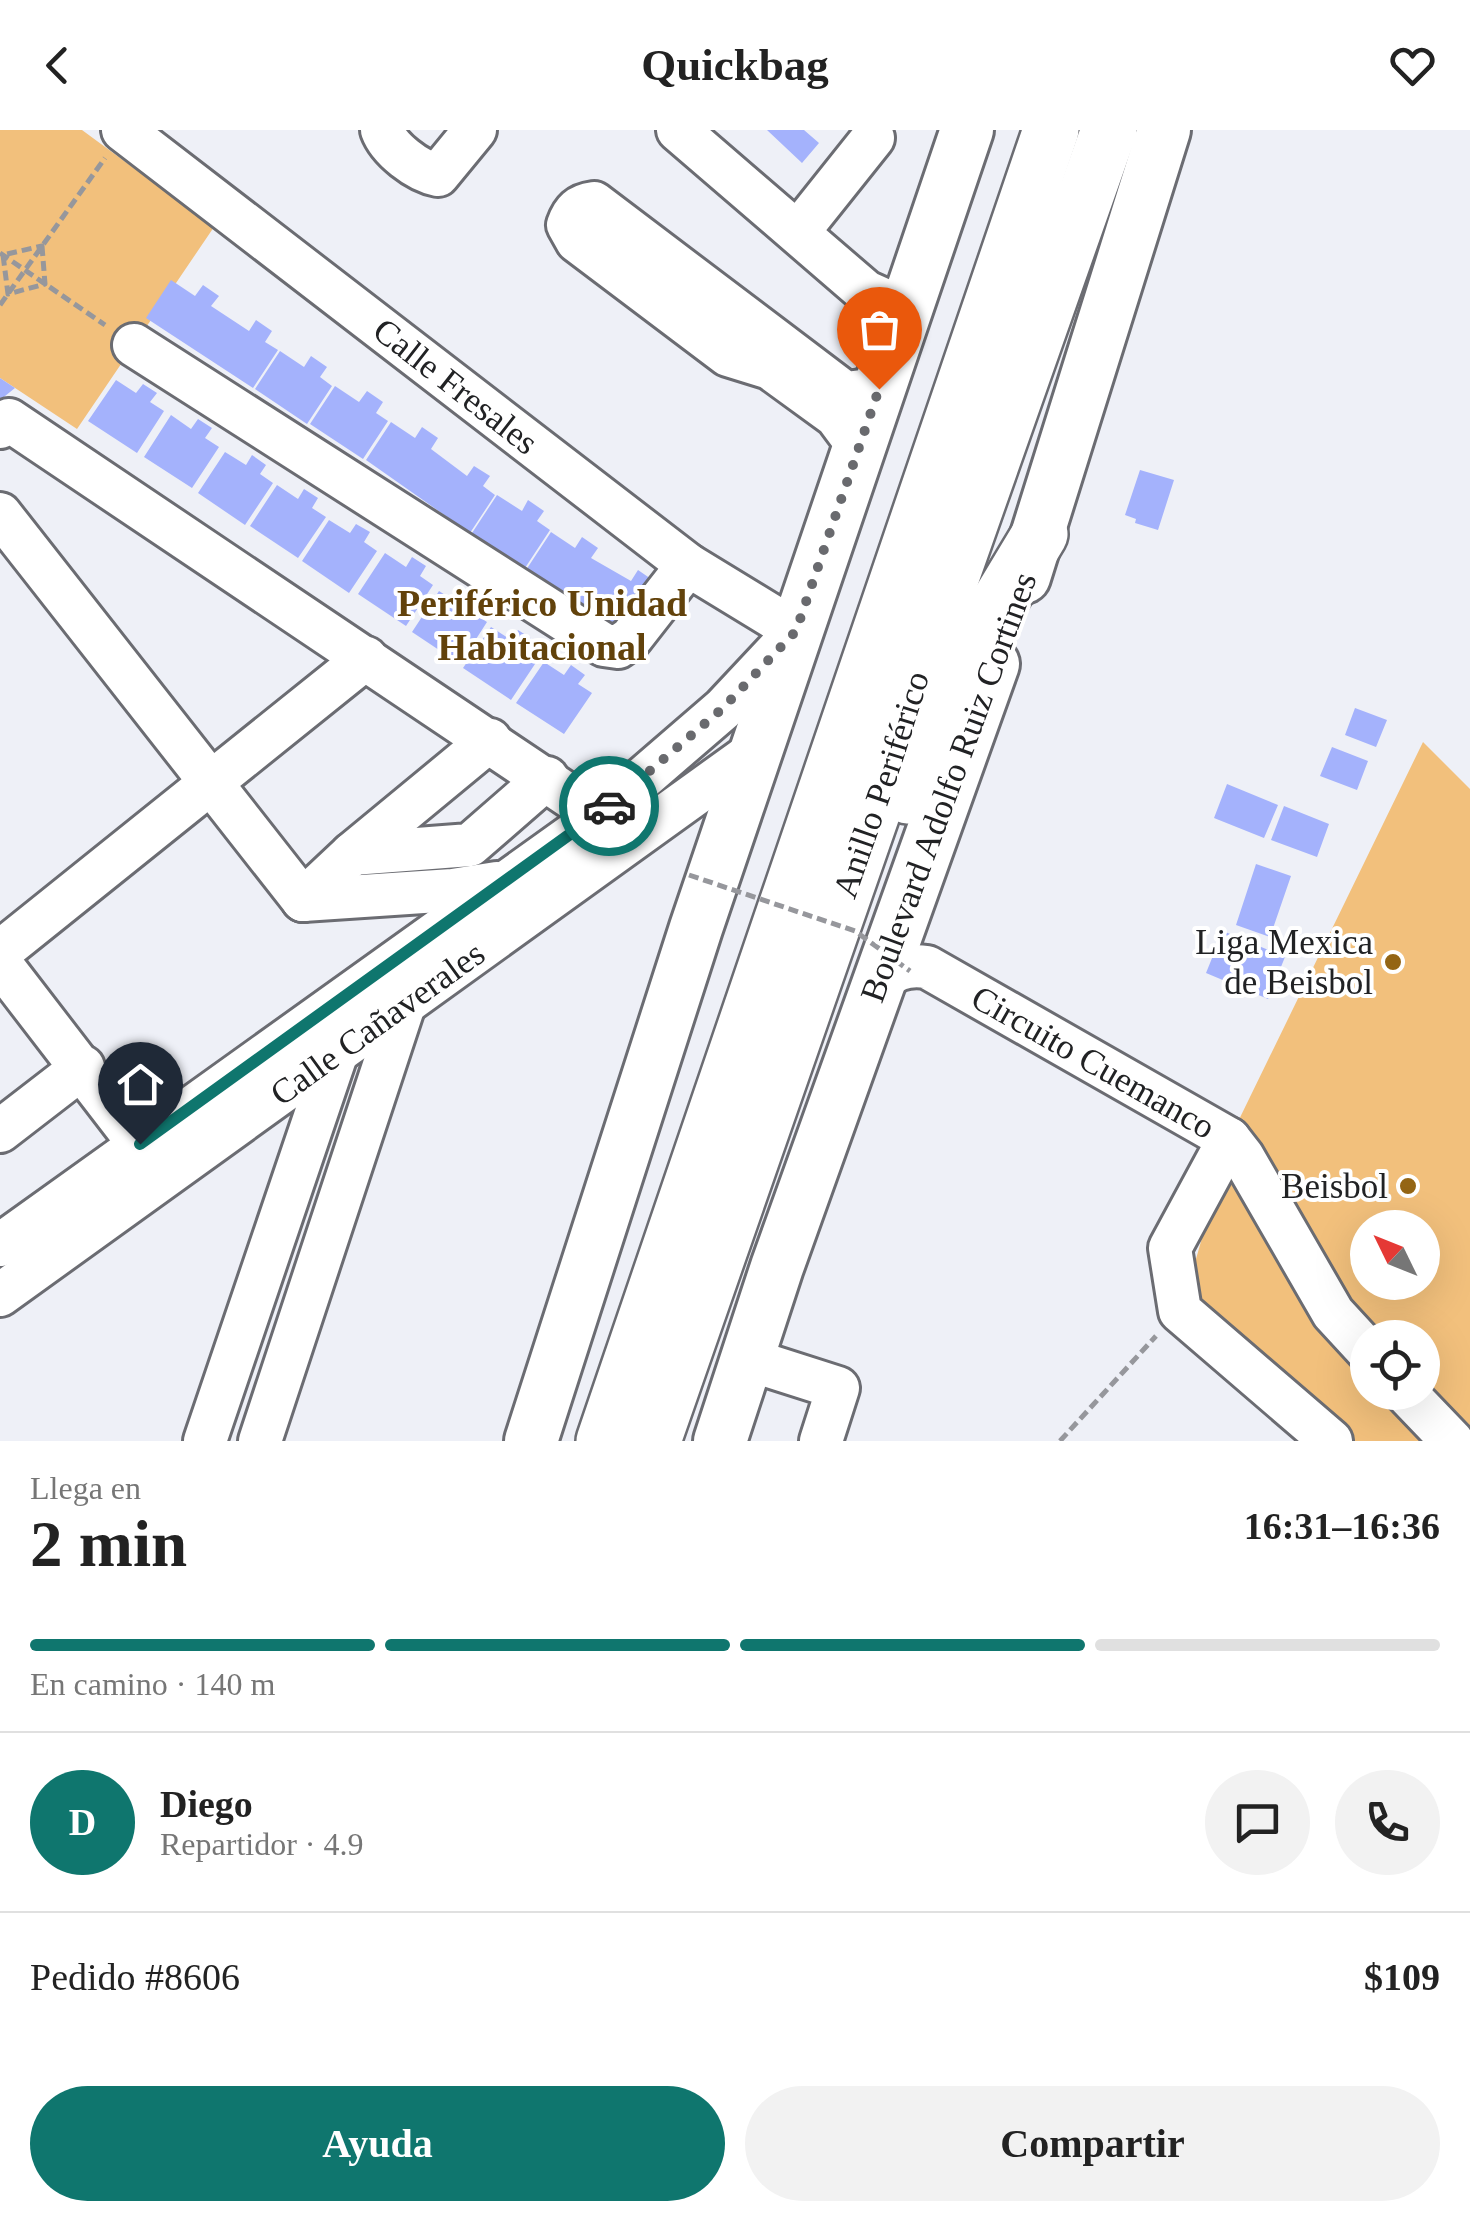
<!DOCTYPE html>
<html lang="es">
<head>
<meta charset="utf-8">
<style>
	body { margin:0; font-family:"Times New Roman",serif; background:#f2f2f2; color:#222; height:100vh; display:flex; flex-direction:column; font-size:38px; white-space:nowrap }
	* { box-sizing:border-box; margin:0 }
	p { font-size:32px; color:#767676 }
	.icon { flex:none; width:55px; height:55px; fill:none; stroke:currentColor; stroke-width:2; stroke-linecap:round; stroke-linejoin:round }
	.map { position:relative; height:1311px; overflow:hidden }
	.drawer { display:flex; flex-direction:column; background:#fff; flex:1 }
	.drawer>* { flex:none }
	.needle { width:65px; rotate:313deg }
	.tools { position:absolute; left:1350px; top:1080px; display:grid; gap:20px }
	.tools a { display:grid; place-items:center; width:90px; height:90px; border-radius:50%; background:#fff; box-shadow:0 10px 40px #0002; font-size:50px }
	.pin { position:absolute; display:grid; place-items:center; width:85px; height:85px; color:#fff; margin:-102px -42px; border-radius:50% 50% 50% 0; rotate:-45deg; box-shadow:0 0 10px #0007 }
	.pin .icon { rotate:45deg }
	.courier { position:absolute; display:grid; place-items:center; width:100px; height:100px; margin:-50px; border:8px solid #0f766e; border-radius:50%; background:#fff; color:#222; box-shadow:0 2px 12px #0007 }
	.overview em { font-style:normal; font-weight:700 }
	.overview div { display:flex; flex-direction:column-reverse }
	.overview { display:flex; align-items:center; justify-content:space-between; height:170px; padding:0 30px }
	h1 { font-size:65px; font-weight:700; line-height:75px }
	.bar { display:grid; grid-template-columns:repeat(4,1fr); gap:15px 10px; align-content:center; height:120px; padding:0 30px }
	.bar i { height:12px; border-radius:8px; background:#e0e0e0 }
	.bar .active { background:#0f766e }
	.bar p { grid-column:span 4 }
	.line { display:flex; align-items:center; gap:25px; padding:0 30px; border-top:2px solid #e0e0e0 }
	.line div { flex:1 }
	.round { display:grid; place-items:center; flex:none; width:105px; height:105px; border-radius:52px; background:#f2f2f2 }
	.primary-button { display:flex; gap:20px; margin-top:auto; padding:20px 30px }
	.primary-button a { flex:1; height:115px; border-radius:60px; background:#0f766e; color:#fff; font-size:40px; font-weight:700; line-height:115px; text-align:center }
	.primary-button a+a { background:#f2f2f2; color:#222 }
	header { display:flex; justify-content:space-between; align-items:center; height:130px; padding:0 30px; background:#fff; font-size:45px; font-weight:700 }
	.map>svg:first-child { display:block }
</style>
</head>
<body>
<header><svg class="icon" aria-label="back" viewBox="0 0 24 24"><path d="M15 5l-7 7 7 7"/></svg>Quickbag<svg class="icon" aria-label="heart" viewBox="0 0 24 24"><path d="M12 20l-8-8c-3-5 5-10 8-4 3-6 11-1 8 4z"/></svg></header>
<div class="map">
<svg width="1470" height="1311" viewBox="0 0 1470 1311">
	<rect width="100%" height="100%" fill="#eef0f7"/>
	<path fill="#f2c07c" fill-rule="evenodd" d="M 0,0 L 82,0 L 214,97 L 77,299 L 0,248 Z
		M 1423,612 L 1470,659 L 1470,1311 L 1347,1311 L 1198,1176 L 1192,1143 L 1231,1006 ZM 1368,1098 L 1422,1098 L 1422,1152 L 1368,1152 ZM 1368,1208 L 1422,1208 L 1422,1262 L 1368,1262 Z"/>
	<path fill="#a4b2fc" d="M 767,0 L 804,0 L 819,13 L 802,33 Z
		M 171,150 L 195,166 L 203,155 L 219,166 L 211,176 L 249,201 L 256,190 L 272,201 L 265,212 L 278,220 L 253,258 L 146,188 Z
		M 280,221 L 304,237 L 311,226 L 327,237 L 320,247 L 332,256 L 307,294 L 255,259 Z
		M 0,248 L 15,258 L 0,270 Z
		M 116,250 L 136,263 L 143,254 L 157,263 L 150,272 L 164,281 L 137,323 L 88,291 Z
		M 335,256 L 359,272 L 367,261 L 383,272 L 376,283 L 388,291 L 363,329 L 310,294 Z
		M 171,285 L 191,299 L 198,289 L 212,298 L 205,308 L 219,317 L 192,358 L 144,327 Z
		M 391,292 L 415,308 L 422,297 L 438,308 L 431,319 L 467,346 L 474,336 L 490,346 L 483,356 L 495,365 L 470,403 L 366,330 Z
		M 225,322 L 246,335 L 252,325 L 266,335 L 260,344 L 273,353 L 245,395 L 198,363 Z
		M 1140,340 L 1174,350 L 1158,400 L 1135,393 L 1136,389 L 1125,385 Z
		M 277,355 L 298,369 L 304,359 L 318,368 L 312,378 L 326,387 L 298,428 L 250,396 Z
		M 497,365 L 522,381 L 528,370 L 544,381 L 537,391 L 550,400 L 525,438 L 472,403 Z
		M 329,390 L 350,403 L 356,394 L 370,402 L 364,412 L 377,421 L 349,463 L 302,431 Z
		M 551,402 L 575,418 L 582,407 L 598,418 L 591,428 L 631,451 L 638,440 L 654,451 L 630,505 L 526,440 Z
		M 385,423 L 406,437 L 412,427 L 426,436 L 420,446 L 433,455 L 406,496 L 358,464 Z
		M 439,461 L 459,474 L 466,464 L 480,474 L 473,483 L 487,492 L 460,534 L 412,502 Z
		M 491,497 L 511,510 L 518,500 L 532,509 L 525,519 L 539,528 L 511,570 L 463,538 Z
		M 544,532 L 564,545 L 571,535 L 585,545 L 578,554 L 592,563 L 564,604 L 516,573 Z
		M 1355,578 L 1387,590 L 1376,617 L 1345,605 Z
		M 1332,617 L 1368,631 L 1357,660 L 1320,646 Z
		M 1227,654 L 1278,675 L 1264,708 L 1214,688 Z
		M 1284,676 L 1329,694 L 1317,727 L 1271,710 Z
		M 1256,734 L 1291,746 L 1270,807 L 1236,795 Z
		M 1223,801 L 1285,827 L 1268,869 L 1206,843 Z"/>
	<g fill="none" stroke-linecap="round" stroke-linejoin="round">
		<g stroke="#6b6c72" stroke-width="48">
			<g id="minor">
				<path d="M 382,0 C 389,19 417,41 438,45 L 475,0"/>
				<path d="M 678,0 L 866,162 L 906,180"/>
				<path d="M 798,102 L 873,8"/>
				<path d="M 134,215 L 604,515 L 618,517 L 631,508 L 688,435"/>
				<path d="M 0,297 L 9,290 L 599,686"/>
				<path d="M 859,317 L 836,286 L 770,238 L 728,225 L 577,111 L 568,95 C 573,81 579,75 594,73 L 845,263 L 879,259"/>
				<path d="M 0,384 L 303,770"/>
				<path d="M 352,724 L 470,715 L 547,648"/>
				<path d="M 303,770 L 352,724 L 490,610"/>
				<path d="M 303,770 L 453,760 L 497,753"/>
				<path d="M 0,822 L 366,528"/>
				<path d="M 0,833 L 140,1015"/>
				<path id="s1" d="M 876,858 C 890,840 904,834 927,837 L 1229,1009 L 1170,1118 L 1180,1181 L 1331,1311"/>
				<path d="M 0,1001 L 83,937"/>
				<path d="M 1229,1009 L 1243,1027 L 1333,1183 L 1368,1221"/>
				<path d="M 0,1115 L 599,686 L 723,579 L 796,501 L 688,435 L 123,0"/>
				<path id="s2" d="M 0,1165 L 755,621"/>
				<path d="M 747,1229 L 838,1258 L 821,1311"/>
				<path d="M 1405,1262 L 1452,1311"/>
				<path d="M 205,1311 L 339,916"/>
				<path d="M 260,1311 L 404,875 L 402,870"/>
			</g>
		</g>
		<g stroke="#6b6c72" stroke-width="58">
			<path id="major" d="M 1024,447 L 1164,0
				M 531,1311 L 696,798 L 967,0
				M 720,1311 L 777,1137 L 993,534"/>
		</g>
		<g stroke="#6b6c72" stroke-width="60">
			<g id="highway">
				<path d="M 908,666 L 996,477 L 1040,404"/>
				<path d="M 604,1311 L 1051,0"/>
				<path id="s3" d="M 653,1311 L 891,629 L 921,533 L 1109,0"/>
			</g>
		</g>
		<path stroke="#96979c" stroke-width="5" stroke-dasharray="10 5" stroke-linecap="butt" d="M 42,116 L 45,154 L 8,164 L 3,125 Z
			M 0,123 L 105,195
			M 0,175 L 105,28
			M 1060,1311 L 1156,1206"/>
		<use href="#minor" stroke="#fff" stroke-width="42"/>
		<use href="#major" stroke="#fff" stroke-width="52"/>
		<use href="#highway" stroke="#fff" stroke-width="55"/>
		<path stroke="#96979c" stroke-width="5" stroke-dasharray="10 5" stroke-linecap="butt" d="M 689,745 L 855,801 L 910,841"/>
	</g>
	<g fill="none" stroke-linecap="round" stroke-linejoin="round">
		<path stroke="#696a6e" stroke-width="10" stroke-dasharray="0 18" d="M 609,676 L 723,578 L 796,501 L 879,259"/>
		<path stroke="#0f766e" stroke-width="12" d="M 140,1014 L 609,676"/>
	</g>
	<g fill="#946514" stroke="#fff" stroke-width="4">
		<circle cx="1393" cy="832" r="10"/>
		<circle cx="1408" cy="1056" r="10"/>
	</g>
	<g text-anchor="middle" stroke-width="8" stroke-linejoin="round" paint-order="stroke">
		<g font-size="35" fill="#212224" stroke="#fff">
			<text transform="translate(456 256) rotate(38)" y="12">Calle Fresales</text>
			<text dy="12" stroke="none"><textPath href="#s3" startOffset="695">Anillo Periférico</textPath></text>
			<text transform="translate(948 657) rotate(-70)" y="12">Boulevard Adolfo Ruiz Cortines</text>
			<text dy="12" stroke="none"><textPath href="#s2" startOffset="465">Calle Cañaverales</textPath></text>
			<text dy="12" stroke="none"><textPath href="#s1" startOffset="250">Circuito Cuemanco</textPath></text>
		</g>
		<g font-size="35" fill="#212224" stroke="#fff" text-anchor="end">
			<text x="1373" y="824">Liga Mexica<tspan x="1373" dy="40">de Beisbol</tspan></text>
			<text x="1388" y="1068">Beisbol</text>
		</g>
		<g font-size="38" font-weight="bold" fill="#62420b" stroke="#fff">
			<text x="542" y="486">Periférico Unidad<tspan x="542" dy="44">Habitacional</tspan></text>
		</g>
	</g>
</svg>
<div class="tools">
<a><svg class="needle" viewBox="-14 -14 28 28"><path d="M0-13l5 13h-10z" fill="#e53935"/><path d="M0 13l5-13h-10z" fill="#767676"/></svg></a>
<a><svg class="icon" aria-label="locate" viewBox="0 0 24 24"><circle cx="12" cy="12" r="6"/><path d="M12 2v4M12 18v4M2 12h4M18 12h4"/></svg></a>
</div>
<div class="pin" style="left:879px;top:259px;background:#ea580c"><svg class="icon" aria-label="bag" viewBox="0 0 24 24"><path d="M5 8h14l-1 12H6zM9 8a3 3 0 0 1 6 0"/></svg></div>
<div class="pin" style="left:140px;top:1014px;background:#1f2937"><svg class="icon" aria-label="home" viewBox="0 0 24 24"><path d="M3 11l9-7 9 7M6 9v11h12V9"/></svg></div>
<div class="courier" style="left:609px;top:676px"><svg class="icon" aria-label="car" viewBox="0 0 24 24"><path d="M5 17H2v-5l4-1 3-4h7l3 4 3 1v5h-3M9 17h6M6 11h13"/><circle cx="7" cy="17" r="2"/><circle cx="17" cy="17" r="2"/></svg></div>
</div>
<section class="drawer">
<div class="overview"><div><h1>2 min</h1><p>Llega en</p></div><em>16:31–16:36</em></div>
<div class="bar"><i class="active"></i><i class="active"></i><i class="active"></i><i></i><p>En camino · 140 m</p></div>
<div class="line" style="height:180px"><b class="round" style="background:#0f766e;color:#fff">D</b><div><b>Diego</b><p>Repartidor · 4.9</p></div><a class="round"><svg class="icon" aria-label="chat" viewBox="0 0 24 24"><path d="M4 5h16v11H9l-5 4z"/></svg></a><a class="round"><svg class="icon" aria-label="phone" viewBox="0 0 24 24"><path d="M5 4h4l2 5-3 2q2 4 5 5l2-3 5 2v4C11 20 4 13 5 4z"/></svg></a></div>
<div class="line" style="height:130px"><div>Pedido #8606</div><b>$109</b></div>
<div class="primary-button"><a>Ayuda</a><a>Compartir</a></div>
</section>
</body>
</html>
